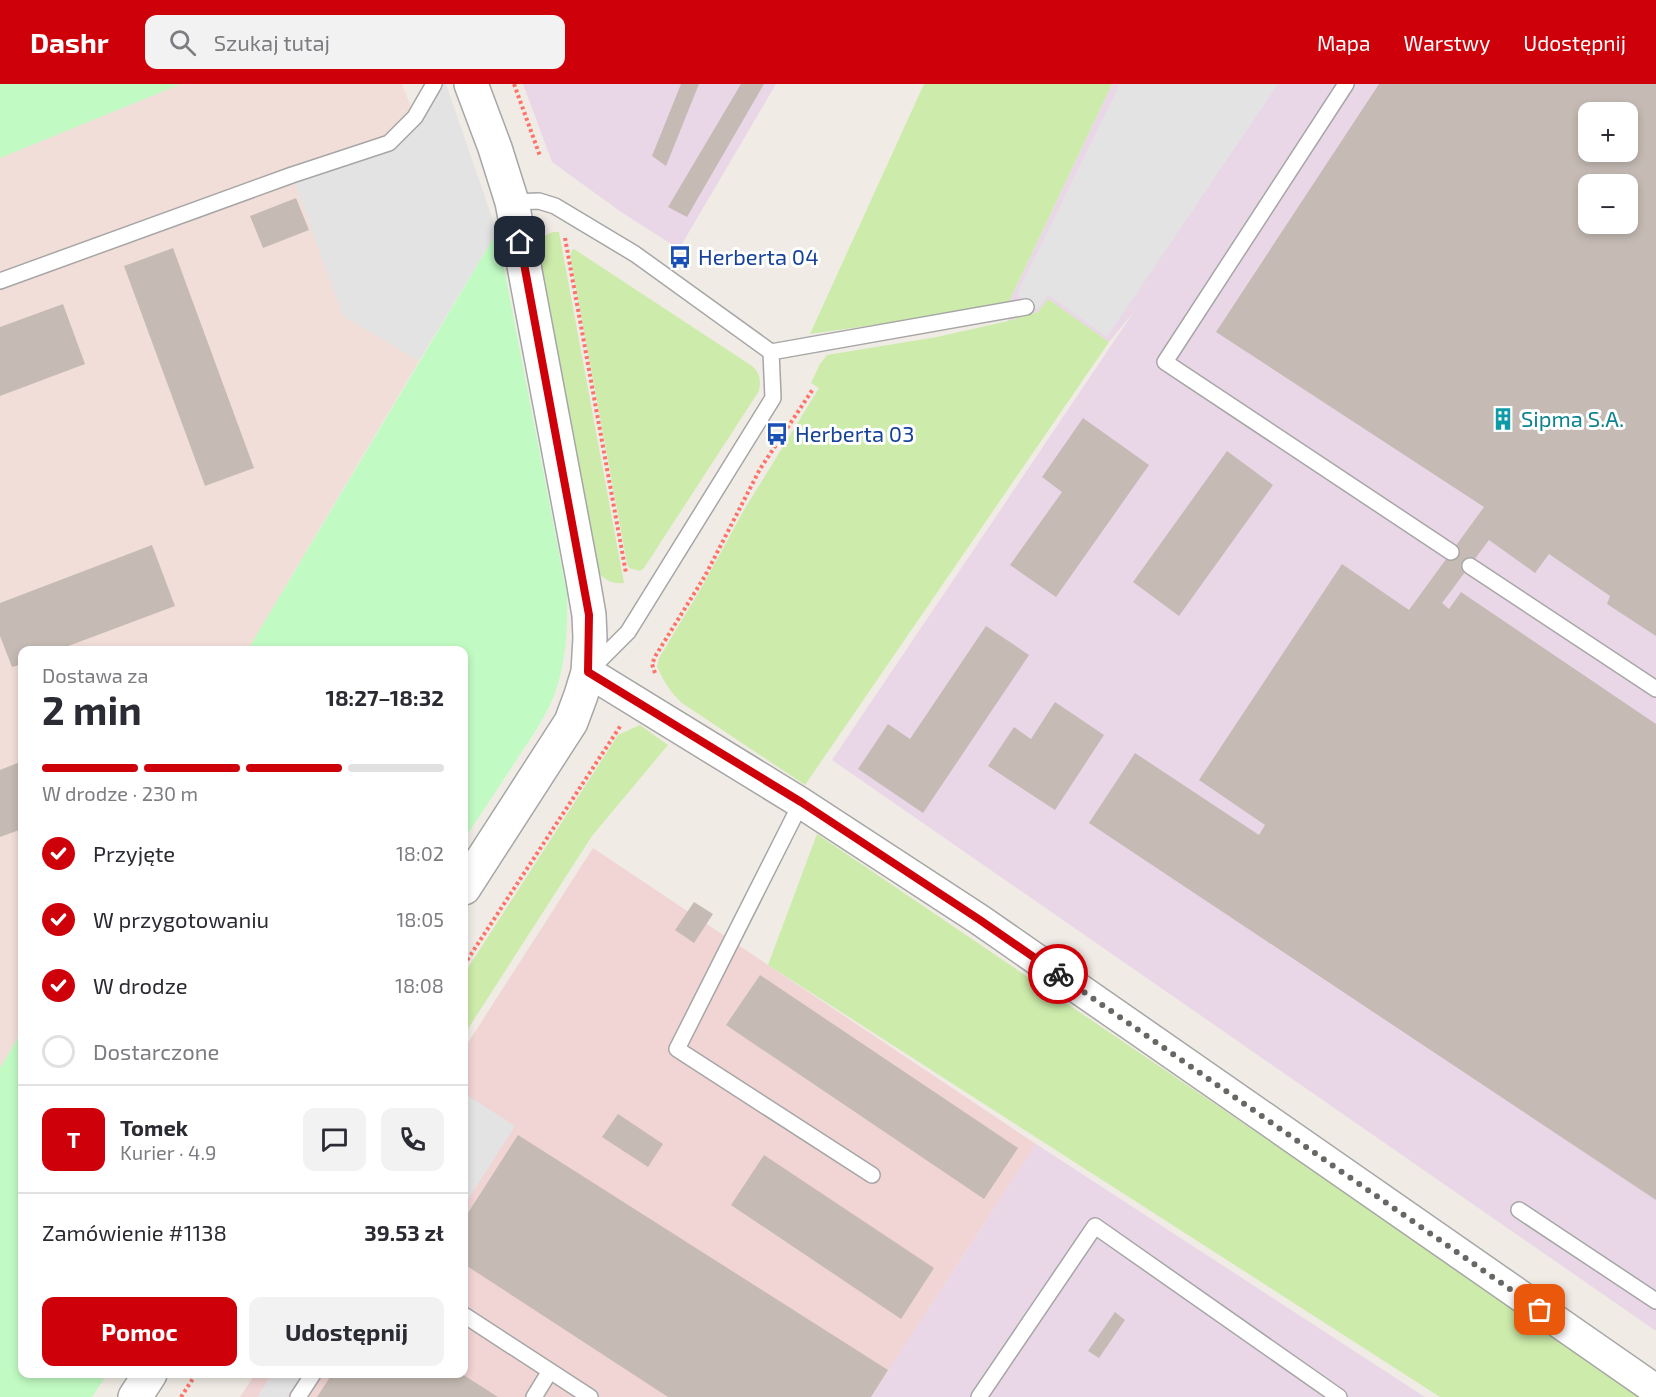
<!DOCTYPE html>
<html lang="pl">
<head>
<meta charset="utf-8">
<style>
	body { margin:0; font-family:"Exo 2",sans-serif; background:#f2f2f3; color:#2b2b33; height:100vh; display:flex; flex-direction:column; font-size:22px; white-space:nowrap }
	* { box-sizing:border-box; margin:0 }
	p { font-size:20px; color:#7c7c81 }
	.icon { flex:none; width:33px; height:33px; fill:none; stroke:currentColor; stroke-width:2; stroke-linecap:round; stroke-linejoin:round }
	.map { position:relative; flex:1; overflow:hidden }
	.details { position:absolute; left:18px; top:562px; width:450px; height:732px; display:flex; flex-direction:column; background:#fff; border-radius:12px; box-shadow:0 3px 9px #0003 }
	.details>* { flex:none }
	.tools { position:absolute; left:1578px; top:18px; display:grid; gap:12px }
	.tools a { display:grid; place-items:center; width:60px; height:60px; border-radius:12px; background:#fff; box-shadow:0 3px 9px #0003; font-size:30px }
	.pin { position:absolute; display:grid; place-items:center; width:51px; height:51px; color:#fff; margin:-26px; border-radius:12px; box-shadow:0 3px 9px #0006 }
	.courier { position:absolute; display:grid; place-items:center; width:60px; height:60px; margin:-30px; border:4px solid #ce0009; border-radius:50%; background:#fff; color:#222; box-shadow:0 2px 8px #0007 }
	.summary em { font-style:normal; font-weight:700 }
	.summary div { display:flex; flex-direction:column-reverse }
	.summary { display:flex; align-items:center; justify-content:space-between; height:102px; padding:0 24px }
	h1 { font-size:39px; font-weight:700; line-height:45px }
	.bar { display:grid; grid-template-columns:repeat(4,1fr); gap:9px 6px; align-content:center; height:72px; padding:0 24px }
	.bar i { height:8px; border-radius:4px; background:#e1e1e2 }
	.bar .on { background:#ce0009 }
	.bar p { grid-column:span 4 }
	.line { display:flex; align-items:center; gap:15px; padding:0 24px; border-top:2px solid #e1e1e2 }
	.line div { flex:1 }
	.round { display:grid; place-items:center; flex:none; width:63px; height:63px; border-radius:12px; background:#f2f2f3 }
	ol { padding:0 24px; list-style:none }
	li { display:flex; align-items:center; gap:18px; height:66px }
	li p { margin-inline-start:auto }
	li .icon { padding:6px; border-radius:50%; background:#ce0009; color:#fff; stroke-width:4 }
	li:last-child { color:#7c7c81 }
	li i { width:33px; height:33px; border:3px solid #e1e1e2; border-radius:50% }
	.button { display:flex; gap:12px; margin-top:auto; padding:12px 24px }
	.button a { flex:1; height:69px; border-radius:12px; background:#ce0009; color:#fff; font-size:24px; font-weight:700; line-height:69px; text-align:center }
	.button a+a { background:#f2f2f3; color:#2b2b33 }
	header { display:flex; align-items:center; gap:36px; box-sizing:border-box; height:84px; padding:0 30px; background:#ce0009; color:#fff }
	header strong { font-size:28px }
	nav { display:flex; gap:33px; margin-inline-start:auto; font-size:21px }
	.search { width:420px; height:54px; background:#f2f2f3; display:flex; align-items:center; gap:15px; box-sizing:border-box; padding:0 21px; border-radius:12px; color:#7c7c81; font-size:22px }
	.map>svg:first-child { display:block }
</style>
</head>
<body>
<header>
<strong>Dashr</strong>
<div class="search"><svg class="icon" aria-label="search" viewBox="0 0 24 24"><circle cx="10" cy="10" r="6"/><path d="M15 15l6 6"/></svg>Szukaj tutaj</div>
<nav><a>Mapa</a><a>Warstwy</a><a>Udostępnij</a></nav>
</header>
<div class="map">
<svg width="1656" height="1313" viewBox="0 0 1656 1313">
	<rect width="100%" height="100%" fill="#f0ece5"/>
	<path fill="#f1d4d4" d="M 593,764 L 1036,1060 L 871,1313 L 240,1313 L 255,1290 L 464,1290 L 464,965 Z"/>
	<path fill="#e9d7e7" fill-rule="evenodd" d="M 523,0 L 776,0 L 679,165 L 621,128 L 552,78 Z
		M 1112,0 L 1656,0 L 1656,1247 L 832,676 L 1133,229 L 1109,258 L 1048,215 L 1038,228 L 1008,237 L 1007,222 ZM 1588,28 L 1628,28 L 1628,68 L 1588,68 ZM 1588,100 L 1628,100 L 1628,140 L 1588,140 Z
		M 1036,1060 L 1425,1313 L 871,1313 Z"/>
	<path fill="#f2ded8" d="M 181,0 L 402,0 L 415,33 L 343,232 L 419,277 L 247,567 L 22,567 L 22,947 L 0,984 L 0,74 Z"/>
	<path fill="#cdebaa" d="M 924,0 L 1112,0 L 1007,222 L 810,250 Z
		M 554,148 L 559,148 L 624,499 C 613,500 605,497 598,488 L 538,171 C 538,159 542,151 554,148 Z
		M 574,165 L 752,282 C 760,289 761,296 759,307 L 644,484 L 640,487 L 629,484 L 627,479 L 571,177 L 571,167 Z
		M 1048,215 L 1109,258 L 805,701 L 682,619 C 670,608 663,596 657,582 L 659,574 L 703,501 L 744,426 L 819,304 L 811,299 L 820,280 L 827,271 L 937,253 L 1008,237 L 1038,228 Z
		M 640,641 L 668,661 L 592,752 L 464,951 L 464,890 L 618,651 Z
		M 817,750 L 1647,1313 L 1440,1313 L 768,881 Z"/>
	<path fill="#c1fbc3" d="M 0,0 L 181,0 L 0,74 Z
		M 497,148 L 567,510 C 568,545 566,586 551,619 C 541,639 528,659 515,678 C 498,704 481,730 464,755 L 464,567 L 247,567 Z
		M 22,947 L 22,1290 L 107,1290 L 92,1313 L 0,1313 L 0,984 Z"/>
	<path fill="#e3e3e3" d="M 434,0 L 446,0 L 497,148 L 419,277 L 343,232 L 292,91 L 389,59 Z
		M 1120,0 L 1278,0 L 1107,253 L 1048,211 L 1037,226 L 1017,210 Z
		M 464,1009 L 515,1042 L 464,1122 Z
		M 272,1290 L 302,1290 L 287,1313 L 257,1313 Z"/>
	<path fill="#c5bbb4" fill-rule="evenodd" d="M 681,0 L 699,0 L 666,82 L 652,72 Z
		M 741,0 L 764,0 L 687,133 L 668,123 Z
		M 1379,0 L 1656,0 L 1656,552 L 1607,520 L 1610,512 L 1549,470 L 1535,489 L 1489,456 L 1442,519 L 1449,525 L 1461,508 L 1656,640 L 1656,1116 L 1089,739 L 1135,669 L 1259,751 L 1265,741 L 1199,696 L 1342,480 L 1409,526 L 1484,423 L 1216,248 ZM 1588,28 L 1628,28 L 1628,68 L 1588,68 ZM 1588,100 L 1628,100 L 1628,140 L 1588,140 Z
		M 296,114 L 309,146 L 263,164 L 250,132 Z
		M 173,164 L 254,384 L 205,402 L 124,182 Z
		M 63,220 L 85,280 L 0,312 L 0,243 Z
		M 1083,334 L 1149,381 L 1056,513 L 1010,481 L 1062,408 L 1042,393 Z
		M 1227,367 L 1273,401 L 1179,532 L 1133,498 Z
		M 152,461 L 175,522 L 55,567 L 22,567 L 22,580 L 12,583 L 0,552 L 0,519 Z
		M 986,542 L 1029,571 L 923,729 L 858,685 L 888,640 L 910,655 Z
		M 1055,618 L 1104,651 L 1055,726 L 988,682 L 1014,643 L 1031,655 Z
		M 20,678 L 22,685 L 22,745 L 0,753 L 0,686 Z
		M 694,818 L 713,830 L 694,859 L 675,846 Z
		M 760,891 L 1018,1064 L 984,1115 L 726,941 Z
		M 618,1030 L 663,1060 L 648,1083 L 602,1053 Z
		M 518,1051 L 888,1286 L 871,1313 L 668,1313 L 464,1180 L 464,1135 Z
		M 764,1071 L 934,1184 L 901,1235 L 731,1121 Z
		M 1115,1228 L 1125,1236 L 1099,1274 L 1088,1267 Z
		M 332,1290 L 462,1290 L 498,1313 L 317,1313 Z"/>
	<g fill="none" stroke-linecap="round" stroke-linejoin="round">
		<g stroke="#a6a6a6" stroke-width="18">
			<path id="service" d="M 1346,0 L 1165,278 L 1451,468
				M 512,118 L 539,117 L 555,122 L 635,170 L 771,268 L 1026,223
				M 0,197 L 292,91 L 389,59 L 415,33 L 434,0
				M 1470,482 L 1656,605
				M 592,584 L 628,548 L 773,314 L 771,268
				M 801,719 L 677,965 L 872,1091
				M 1519,1126 L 1656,1217
				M 464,1231 L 590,1313
				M 298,1313 L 313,1290
				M 534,1313 L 550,1287
				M 979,1313 L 1095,1142 L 1339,1313"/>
		</g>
		<g stroke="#a6a6a6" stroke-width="33">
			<path id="minor" d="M 588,588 L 801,719 L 980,836 L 1656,1306"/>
		</g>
		<g stroke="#a6a6a6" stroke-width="36">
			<path id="tertiary" d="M 464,804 L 571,638 L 581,611 L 588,588 L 590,554 L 589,531 L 582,490 L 512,118 L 495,64 L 471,0
				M 135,1313 L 150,1290"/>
		</g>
		<path stroke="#fd7269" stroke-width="4" stroke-dasharray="3 3" stroke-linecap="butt" d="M 514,0 L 540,72
			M 565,154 L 626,489
			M 655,589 L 652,580 L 656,571 L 705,492 L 760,385 L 813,305
			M 464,881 L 621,641
			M 181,1313 L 196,1290"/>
		<use href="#service" stroke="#fff" stroke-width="15"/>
		<use href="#minor" stroke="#fff" stroke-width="30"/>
		<use href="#tertiary" stroke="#fff" stroke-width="33"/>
	</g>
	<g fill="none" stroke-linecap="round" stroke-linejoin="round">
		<path stroke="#686764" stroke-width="6" stroke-dasharray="0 10.8" d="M 1058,890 L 1540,1226"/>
		<path stroke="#ce0009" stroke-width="8" d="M 520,158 L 589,531 L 588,588 L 801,718 L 980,836 L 1058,890"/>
	</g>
	<defs>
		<g id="bus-bare" transform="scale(1.8)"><path d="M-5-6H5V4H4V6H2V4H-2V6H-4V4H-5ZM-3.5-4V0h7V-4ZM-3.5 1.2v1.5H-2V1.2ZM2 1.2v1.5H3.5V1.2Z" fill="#1a4fb4" stroke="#fff" stroke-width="2.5" paint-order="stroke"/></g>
		<g id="building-bare" transform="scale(1.8)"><path d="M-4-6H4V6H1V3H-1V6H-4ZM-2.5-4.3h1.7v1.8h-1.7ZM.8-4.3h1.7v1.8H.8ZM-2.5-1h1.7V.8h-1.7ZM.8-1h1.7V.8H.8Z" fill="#0f9aa8" stroke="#fff" stroke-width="2.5" paint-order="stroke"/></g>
	</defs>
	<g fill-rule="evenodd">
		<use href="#bus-bare" x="680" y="173"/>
		<use href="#building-bare" x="1503" y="335"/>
		<use href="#bus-bare" x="777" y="350"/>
	</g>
	<g text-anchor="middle" stroke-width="6" stroke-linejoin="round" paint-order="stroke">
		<g font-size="22" fill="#164399" stroke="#fff" text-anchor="start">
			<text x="698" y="181">Herberta 04</text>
			<text x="795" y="358">Herberta 03</text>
		</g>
		<g font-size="22" fill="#0d838f" stroke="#fff" text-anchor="start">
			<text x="1521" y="343">Sipma S.A.</text>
		</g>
	</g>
</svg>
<div class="tools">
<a>+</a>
<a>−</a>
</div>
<div class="pin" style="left:1540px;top:1226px;background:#ea580c"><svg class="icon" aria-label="bag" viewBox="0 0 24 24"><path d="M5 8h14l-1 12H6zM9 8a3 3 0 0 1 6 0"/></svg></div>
<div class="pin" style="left:520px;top:158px;background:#1f2937"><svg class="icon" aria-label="home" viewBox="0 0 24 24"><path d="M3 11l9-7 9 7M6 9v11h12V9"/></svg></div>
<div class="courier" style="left:1058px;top:890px"><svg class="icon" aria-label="bike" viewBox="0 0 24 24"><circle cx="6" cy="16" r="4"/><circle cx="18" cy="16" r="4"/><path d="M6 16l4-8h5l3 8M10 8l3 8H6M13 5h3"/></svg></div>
<section class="details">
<div class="summary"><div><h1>2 min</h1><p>Dostawa za</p></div><em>18:27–18:32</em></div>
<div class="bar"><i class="on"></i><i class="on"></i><i class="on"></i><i></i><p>W drodze · 230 m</p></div>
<ol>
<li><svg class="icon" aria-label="check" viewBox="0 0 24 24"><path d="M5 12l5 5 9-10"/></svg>Przyjęte<p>18:02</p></li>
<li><svg class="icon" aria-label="check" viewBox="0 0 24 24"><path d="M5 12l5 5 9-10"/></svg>W przygotowaniu<p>18:05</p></li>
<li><svg class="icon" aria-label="check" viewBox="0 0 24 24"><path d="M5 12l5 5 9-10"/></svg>W drodze<p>18:08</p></li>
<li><i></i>Dostarczone</li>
</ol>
<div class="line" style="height:108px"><b class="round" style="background:#ce0009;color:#fff">T</b><div><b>Tomek</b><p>Kurier · 4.9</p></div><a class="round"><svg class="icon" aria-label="chat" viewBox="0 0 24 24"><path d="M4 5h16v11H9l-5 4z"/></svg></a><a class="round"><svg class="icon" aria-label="phone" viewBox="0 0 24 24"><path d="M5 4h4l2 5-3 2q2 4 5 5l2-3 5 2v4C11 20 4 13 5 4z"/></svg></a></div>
<div class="line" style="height:78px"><div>Zamówienie #1138</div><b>39.53 zł</b></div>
<div class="button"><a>Pomoc</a><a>Udostępnij</a></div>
</section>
</div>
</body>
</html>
